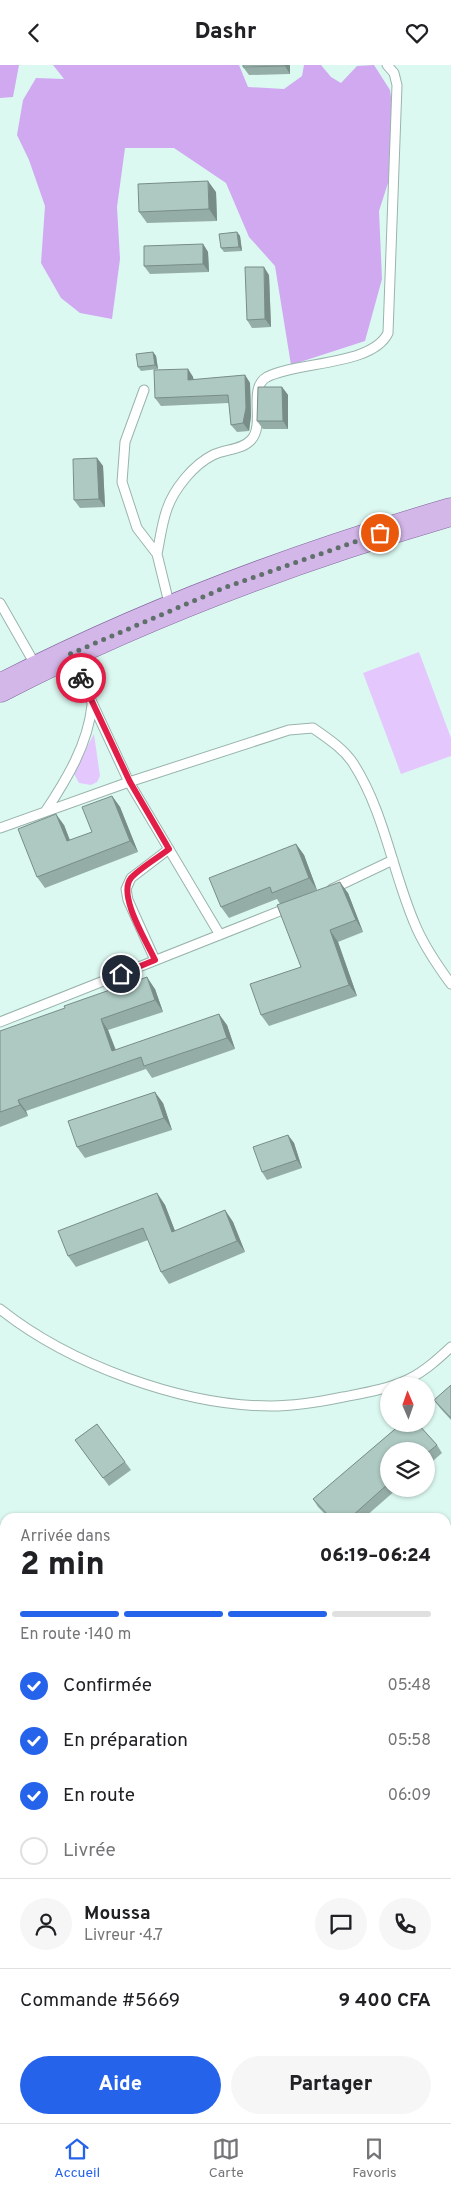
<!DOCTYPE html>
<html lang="fr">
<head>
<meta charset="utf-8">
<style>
	body { margin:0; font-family:Overpass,sans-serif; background:#f6f6f6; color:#202124; height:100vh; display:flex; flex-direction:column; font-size:19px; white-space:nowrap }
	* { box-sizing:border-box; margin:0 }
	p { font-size:16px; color:#757577 }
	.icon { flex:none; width:28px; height:28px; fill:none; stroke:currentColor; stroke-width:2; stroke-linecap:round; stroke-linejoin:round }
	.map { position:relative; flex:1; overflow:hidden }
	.sheet { position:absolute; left:0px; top:1448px; width:451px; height:611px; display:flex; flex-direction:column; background:#fff; border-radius:15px 15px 0 0; box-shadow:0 1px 4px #0004 }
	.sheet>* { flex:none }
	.needle { width:32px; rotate:358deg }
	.fabs { position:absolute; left:380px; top:1312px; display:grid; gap:10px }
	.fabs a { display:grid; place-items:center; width:55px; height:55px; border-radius:50%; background:#fff; box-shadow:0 1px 4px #0004; font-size:25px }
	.pin { position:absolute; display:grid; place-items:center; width:42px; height:42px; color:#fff; margin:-21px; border:2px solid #fff; border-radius:50%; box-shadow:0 1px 5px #0007 }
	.courier { position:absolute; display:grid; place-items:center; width:50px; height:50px; margin:-25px; border:4px solid #e11d48; border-radius:50%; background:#fff; color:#222; box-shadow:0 1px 6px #0007 }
	.overview em { font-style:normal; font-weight:800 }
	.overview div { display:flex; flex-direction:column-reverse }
	.overview { display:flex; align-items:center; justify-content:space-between; height:85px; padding:0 20px }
	h1 { font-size:32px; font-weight:800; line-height:38px }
	.bar { display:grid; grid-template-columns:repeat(4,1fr); gap:8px 5px; align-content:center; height:60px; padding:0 20px }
	.bar i { height:6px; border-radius:4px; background:#e0e0e0 }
	.bar .selected { background:#2563eb }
	.bar p { grid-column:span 4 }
	.line { display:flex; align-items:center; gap:12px; padding:0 20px; border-top:1px solid #e0e0e0 }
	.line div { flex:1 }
	.round { display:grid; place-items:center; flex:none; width:52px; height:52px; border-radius:26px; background:#f6f6f6 }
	ol { padding:0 20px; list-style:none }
	li { display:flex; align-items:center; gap:15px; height:55px }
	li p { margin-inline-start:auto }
	li .icon { padding:5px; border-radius:50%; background:#2563eb; color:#fff; stroke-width:4 }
	li:last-child { color:#757577 }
	li i { width:28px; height:28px; border:2px solid #e0e0e0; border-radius:50% }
	.button { display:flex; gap:10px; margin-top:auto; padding:10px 20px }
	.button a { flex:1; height:58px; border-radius:30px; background:#2563eb; color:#fff; font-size:20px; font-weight:800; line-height:58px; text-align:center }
	.button a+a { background:#f6f6f6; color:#202124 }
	header { display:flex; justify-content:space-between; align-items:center; height:65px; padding:0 20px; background:#fff; font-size:22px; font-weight:800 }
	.tabs { display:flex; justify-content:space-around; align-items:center; height:70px; border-top:1px solid #e0e0e0; background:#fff; font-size:14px; color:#757577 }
	.tabs a { display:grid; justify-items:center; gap:2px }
	.tabs .selected { color:#2563eb }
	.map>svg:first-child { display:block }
</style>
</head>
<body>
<header><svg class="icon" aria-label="back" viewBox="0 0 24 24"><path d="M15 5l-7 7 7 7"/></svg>Dashr<svg class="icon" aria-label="heart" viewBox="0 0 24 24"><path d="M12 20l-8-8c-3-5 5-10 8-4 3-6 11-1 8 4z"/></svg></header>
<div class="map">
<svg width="451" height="2058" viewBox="0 0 451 2058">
	<rect width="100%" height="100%" fill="#dcf9f1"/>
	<path fill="#e4c7fd" d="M 419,587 L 451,673 L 451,691 L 401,709 L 363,608 Z
		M 94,669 L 100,711 L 97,717 L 91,720 L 79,718 L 73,707 Z"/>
	<path fill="#d0a9f1" d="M 0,0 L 19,0 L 13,32 L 0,33 Z
		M 53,0 L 239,0 L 248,22 L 284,24 L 302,11 L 304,0 L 321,0 L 331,12 L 341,18 L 357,1 L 374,0 L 390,25 L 399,84 L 379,146 L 382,214 L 365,276 L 291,300 L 275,201 L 249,172 L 226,118 L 174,83 L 125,83 L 117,142 L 120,194 L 112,254 L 80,248 L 61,233 L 41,198 L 45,141 L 29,95 L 17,70 L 23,35 L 36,13 L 64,14 Z"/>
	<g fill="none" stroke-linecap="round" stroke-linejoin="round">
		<g stroke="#99b4ad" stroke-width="11">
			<path id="lane" d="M 144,325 L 125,377 L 122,417 L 137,463 L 157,489 L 170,542
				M 157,489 C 160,474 162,458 167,444 C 174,424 193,400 213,390 C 225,384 242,385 251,375 C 266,359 247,323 267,312 C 298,296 372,301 388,268 L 397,20 L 394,8 L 387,0
				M 0,538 L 36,601
				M 70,590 L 129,717 L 220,870
				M 45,747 C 67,714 88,679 92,640
				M 0,763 L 129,717 L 289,665 L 313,663 C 327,673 343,683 353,698 C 384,746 392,805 414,857 C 423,880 437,900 451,919
				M 332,824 L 393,795
				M 155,895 L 128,835 L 126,824 L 131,813 L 169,784
				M 0,957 L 290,842
				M 0,1244 C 69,1299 182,1341 271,1341 C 296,1341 319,1337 343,1332 C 364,1328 389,1324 409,1314 C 425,1306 438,1294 451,1282"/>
		</g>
		<g stroke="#99b4ad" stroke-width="19">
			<path id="street" d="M 446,1527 L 451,1525"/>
		</g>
		<g stroke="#80659b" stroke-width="29">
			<path id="primary" d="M 0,623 C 144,549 296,492 451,447"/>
		</g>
		<path stroke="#859a94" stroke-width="3" stroke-dasharray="5 2.5" stroke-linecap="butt" d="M 0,1721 L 5,1719
			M 0,2031 L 5,2033
			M 260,2054 L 263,2058"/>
		<use href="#lane" stroke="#fff" stroke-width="9"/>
		<use href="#street" stroke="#fff" stroke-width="18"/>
		<use href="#primary" stroke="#d3b7e9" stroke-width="28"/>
	</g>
	<path fill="#95ada7" d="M 290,0 L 290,9 L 249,10 L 243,2 Z
		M 216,127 L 217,156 L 147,158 L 139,147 Z
		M 237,167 L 240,171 L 242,186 L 224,187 L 221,183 Z
		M 203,179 L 208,187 L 209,207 L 150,209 L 144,201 Z
		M 269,210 L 271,262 L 252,263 L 247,255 Z
		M 153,287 L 156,291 L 158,304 L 141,306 L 138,302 Z
		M 188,304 L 193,312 L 194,315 L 245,310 L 250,318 L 251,351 L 249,366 L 237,367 L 231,360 L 229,338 L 161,341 L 155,333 Z
		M 282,322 L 288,330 L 288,364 L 263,364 L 257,356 Z
		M 97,393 L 103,401 L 105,442 L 80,443 L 74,435 Z
		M 112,731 L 120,742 L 138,787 L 45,823 L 37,812 L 64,760 L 70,775 L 92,767 Z
		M 296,779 L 304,790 L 317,825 L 302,831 L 348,828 L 363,867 L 338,877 L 357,931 L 269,961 L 261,950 L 301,902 L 280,839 L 277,834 L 229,853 L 221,842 Z
		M 155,924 L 163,947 L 108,965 L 116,985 L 227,960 L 235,984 L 152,1013 L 146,1004 L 26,1046 L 28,1051 L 0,1062 L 0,966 Z
		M 163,1038 L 172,1065 L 85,1093 L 77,1082 Z
		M 288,1070 L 294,1078 L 302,1103 L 267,1115 L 262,1107 Z
		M 157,1128 L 165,1140 L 175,1166 L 225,1145 L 233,1157 L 245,1187 L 169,1219 L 161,1207 L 148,1175 L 76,1202 L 68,1191 Z
		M 451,1320 L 451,1355 L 440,1343 L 434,1335 Z
		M 97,1359 L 131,1405 L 109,1421 L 75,1375 Z
		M 401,1359 L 418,1359 L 437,1380 L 442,1388 L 426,1402 L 426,1386 L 389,1386 L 389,1424 L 397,1424 L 365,1452 L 328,1452 L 318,1442 L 313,1434 Z
		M 451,1708 L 451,1751 L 446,1753 L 446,1709 Z"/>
	<path fill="#798d88" d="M 285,0 L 290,0 L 290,9 L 285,1 Z
		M 208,116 L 216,127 L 217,156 L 209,144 Z
		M 237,167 L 240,171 L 242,186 L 239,182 Z
		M 203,179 L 208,187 L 209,207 L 203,199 Z
		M 264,202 L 269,210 L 271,262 L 265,254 Z
		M 153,287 L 156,291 L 158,304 L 155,300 Z
		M 188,304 L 193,312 L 194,323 L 188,315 Z
		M 245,310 L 250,318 L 251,351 L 249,366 L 243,358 Z
		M 282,322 L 288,330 L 288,364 L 283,356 Z
		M 97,393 L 103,401 L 105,442 L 99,434 Z
		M 112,731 L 120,742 L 138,787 L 130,776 Z
		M 56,749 L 64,760 L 74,787 L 67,776 Z
		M 296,779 L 304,790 L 317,825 L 309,813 Z
		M 340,817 L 348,828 L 363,867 L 356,855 Z
		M 330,865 L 338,877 L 357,931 L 349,920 Z
		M 147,912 L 155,924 L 163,947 L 155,935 Z
		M 219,949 L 227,960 L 235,984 L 227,973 Z
		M 101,954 L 108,965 L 120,997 L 112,986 Z
		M 155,1027 L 163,1038 L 172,1065 L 164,1053 Z
		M 18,1035 L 26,1046 L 28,1051 L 20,1040 Z
		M 288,1070 L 294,1078 L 302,1103 L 297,1095 Z
		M 157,1128 L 165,1140 L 180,1179 L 172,1167 Z
		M 225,1145 L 233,1157 L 245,1187 L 237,1176 Z"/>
	<path fill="#adc9c2" stroke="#798d88" d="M 243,0 L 285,0 L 285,1 L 243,2 Z
		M 208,116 L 209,144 L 139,147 L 138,119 Z
		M 237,167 L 239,182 L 221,183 L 219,169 Z
		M 203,179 L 203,199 L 144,201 L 144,181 Z
		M 245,202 L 264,202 L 265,254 L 247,255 Z
		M 153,287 L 155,300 L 138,302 L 136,289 Z
		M 188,304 L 188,315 L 245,310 L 246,343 L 243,358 L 231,360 L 228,330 L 155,333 L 154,305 Z
		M 258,322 L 282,322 L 283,356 L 257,356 Z
		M 97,393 L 99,434 L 74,435 L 73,394 Z
		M 112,731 L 130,776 L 37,812 L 18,764 L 56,749 L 67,776 L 92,767 L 82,742 Z
		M 296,779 L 309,813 L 272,828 L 270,822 L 221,842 L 209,813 Z
		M 340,817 L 356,855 L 330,865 L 349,920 L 261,950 L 250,919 L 301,902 L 277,840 Z
		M 147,912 L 155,935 L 101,954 L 112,986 L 219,949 L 227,973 L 144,1001 L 141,992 L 18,1035 L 20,1040 L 0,1047 L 0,966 L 65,943 L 64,941 Z
		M 155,1027 L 164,1053 L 77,1082 L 68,1056 Z
		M 288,1070 L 297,1095 L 262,1107 L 253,1082 Z
		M 157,1128 L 172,1167 L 225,1145 L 237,1176 L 161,1207 L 143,1163 L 68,1191 L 58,1166 Z
		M 451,1320 L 451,1353 L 434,1335 Z
		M 97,1359 L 125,1397 L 103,1413 L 75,1375 Z
		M 401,1359 L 418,1359 L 437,1380 L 426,1389 L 426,1386 L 389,1386 L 389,1418 L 351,1452 L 330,1452 L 313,1434 Z
		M 451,1650 L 451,1691 L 446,1680 L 446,1653 Z
		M 451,1707 L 451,1731 L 448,1732 L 451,1741 L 446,1742 L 446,1709 Z
		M 451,1820 L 451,1846 L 446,1835 L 446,1822 Z"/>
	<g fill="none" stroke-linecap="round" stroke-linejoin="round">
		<path stroke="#5f706b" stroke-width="5" stroke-dasharray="0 9" d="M 81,613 L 70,589 L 226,522 L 380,468"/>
		<path stroke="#e11d48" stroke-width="6" d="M 81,613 L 130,717 L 169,784 C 159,792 140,803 131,813 C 117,830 147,877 155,895 L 121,909"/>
	</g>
</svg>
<div class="fabs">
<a><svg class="needle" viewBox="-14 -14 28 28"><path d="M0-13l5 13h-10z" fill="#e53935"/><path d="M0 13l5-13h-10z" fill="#757577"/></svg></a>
<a><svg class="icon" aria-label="layers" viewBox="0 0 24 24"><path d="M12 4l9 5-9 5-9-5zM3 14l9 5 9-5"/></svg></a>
</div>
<div class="pin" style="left:380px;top:468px;background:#ea580c"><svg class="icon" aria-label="bag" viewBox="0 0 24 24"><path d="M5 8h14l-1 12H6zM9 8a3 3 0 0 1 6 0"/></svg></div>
<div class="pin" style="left:121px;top:909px;background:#1f2937"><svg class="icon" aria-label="home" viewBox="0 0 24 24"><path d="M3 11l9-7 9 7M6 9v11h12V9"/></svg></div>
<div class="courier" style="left:81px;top:613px"><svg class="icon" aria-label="bike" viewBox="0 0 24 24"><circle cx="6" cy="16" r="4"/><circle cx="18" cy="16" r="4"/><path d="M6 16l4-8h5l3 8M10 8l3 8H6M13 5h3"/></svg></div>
<section class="sheet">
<div class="overview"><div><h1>2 min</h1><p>Arrivée dans</p></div><em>06:19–06:24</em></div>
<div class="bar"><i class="selected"></i><i class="selected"></i><i class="selected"></i><i></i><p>En route · 140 m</p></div>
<ol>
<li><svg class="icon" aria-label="check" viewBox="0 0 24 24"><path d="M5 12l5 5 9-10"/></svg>Confirmée<p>05:48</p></li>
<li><svg class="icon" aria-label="check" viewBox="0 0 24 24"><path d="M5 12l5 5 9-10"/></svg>En préparation<p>05:58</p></li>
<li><svg class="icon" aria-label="check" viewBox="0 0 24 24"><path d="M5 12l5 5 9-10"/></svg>En route<p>06:09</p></li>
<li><i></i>Livrée</li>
</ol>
<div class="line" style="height:90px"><a class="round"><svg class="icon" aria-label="person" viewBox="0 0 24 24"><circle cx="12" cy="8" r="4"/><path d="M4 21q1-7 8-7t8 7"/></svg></a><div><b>Moussa</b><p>Livreur · 4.7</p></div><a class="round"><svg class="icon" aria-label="chat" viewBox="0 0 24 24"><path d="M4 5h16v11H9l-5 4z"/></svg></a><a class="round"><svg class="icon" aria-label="phone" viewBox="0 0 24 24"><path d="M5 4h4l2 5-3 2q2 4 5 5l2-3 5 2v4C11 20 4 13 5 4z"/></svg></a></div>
<div class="line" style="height:65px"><div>Commande #5669</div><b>9 400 CFA</b></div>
<div class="button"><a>Aide</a><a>Partager</a></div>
</section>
</div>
<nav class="tabs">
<a class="selected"><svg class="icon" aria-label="home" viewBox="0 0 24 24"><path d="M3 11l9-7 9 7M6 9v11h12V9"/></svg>Accueil</a>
<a><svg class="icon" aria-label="map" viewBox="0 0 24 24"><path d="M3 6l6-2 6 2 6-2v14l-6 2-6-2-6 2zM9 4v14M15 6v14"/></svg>Carte</a>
<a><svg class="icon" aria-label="saved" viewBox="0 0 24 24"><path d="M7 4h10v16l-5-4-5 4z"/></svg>Favoris</a>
</nav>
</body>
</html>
